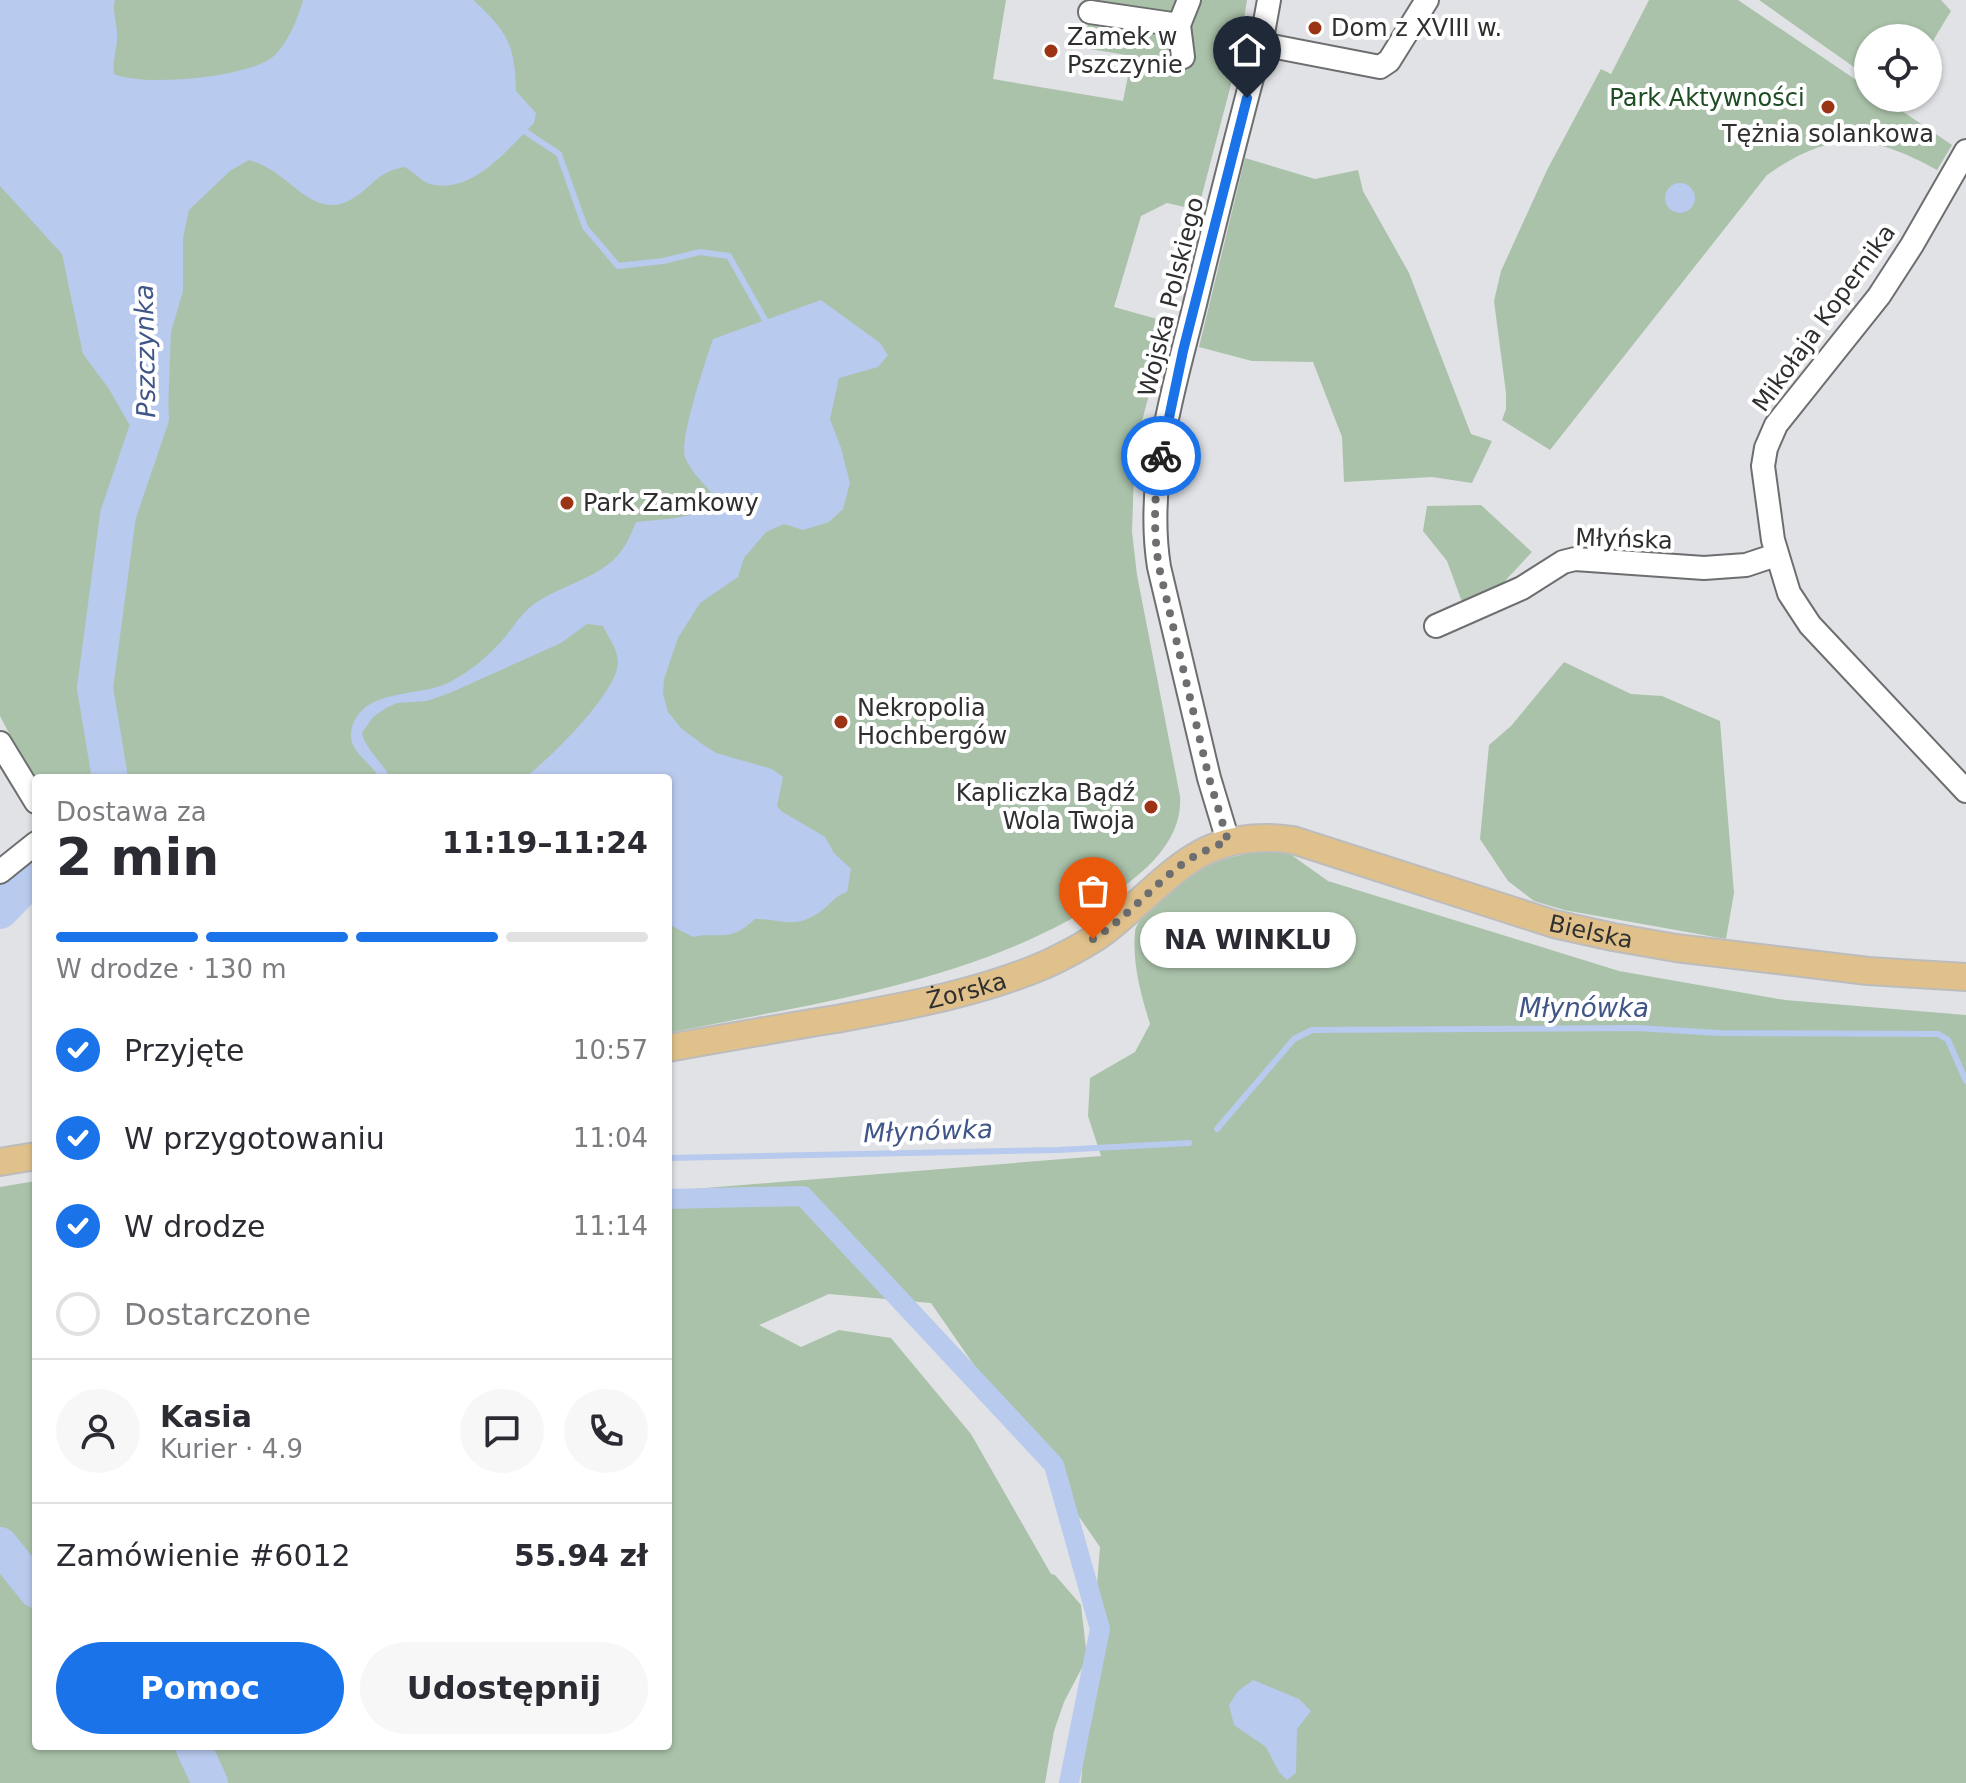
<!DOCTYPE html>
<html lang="pl">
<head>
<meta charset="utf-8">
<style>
	body { margin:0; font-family:"DejaVu Sans",sans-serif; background:#f7f7f7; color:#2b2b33; height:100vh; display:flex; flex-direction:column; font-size:30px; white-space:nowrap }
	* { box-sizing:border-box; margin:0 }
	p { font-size:26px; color:#7c7c81 }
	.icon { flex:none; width:44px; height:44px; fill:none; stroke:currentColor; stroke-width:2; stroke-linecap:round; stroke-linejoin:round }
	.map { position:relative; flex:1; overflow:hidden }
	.details { position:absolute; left:32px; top:774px; width:640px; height:976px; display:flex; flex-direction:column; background:#fff; border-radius:8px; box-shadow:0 2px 6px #0004 }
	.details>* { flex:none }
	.controls { position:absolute; left:1854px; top:24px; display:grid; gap:16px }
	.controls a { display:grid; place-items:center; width:88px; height:88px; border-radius:50%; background:#fff; box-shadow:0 2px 6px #0004; font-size:40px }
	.pin { position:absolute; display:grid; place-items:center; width:68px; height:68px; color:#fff; margin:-82px -34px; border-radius:50% 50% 50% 0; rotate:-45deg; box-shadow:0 0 8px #0007 }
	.pin .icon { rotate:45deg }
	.courier { position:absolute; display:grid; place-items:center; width:80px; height:80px; margin:-40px; border:6px solid #1a73e8; border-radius:50%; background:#fff; color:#222; box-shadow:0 2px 10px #0007 }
	.bubble { position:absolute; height:56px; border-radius:28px; background:#fff; box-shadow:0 2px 6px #0004; font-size:26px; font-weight:700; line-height:56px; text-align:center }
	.overview em { font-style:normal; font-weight:700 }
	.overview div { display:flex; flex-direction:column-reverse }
	.overview { display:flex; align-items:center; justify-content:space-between; height:136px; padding:0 24px }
	h1 { font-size:52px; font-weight:700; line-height:60px }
	.bar { display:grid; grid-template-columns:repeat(4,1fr); gap:12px 8px; align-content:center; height:96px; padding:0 24px }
	.bar i { height:10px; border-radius:6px; background:#e1e1e2 }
	.bar .active { background:#1a73e8 }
	.bar p { grid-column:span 4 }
	.line { display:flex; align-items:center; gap:20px; padding:0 24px; border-top:2px solid #e1e1e2 }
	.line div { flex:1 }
	.round { display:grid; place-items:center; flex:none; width:84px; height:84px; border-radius:42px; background:#f7f7f7 }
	ol { padding:0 24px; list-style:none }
	li { display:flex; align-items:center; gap:24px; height:88px }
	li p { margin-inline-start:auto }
	li .icon { padding:8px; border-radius:50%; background:#1a73e8; color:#fff; stroke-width:4 }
	li:last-child { color:#7c7c81 }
	li i { width:44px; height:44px; border:4px solid #e1e1e2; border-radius:50% }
	.cta { display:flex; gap:16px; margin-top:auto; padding:16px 24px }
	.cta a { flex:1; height:92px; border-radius:48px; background:#1a73e8; color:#fff; font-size:32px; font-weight:700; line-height:92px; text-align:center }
	.cta a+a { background:#f7f7f7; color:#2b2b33 }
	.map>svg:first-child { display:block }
</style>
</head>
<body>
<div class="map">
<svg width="1966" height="1783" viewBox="0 0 1966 1783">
	<rect width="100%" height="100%" fill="#e1e2e5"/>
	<path fill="#aac2aa" d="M 0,0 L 1006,0 L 993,79 L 1123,101 L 1132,56 L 1084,48 L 1092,0 L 1247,0 L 1238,58 L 1198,210 L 1167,203 L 1141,216 L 1114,307 L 1168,322 L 1141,425 L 1134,474 L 1132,532 L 1137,575 L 1180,796 C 1183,840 1146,872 1111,895 C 980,982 819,1002 668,1033 L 668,778 L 36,778 L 36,785 L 0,716 Z
		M 1649,0 L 1738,0 L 1868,88 L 1868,98 L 1883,98 L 1952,145 L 1937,170 C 1870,133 1831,130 1767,175 L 1550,450 L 1502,420 L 1506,409 L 1506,393 L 1494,301 L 1501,271 L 1547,170 L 1601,69 L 1611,74 Z
		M 1759,0 L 1941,0 L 1951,11 L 1928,49 L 1928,38 L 1868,38 L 1868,77 Z
		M 1245,158 L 1315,179 L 1358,170 L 1363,191 L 1409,273 L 1471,434 L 1492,441 L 1472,483 L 1432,477 L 1344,482 L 1342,437 L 1313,362 L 1252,361 L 1199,347 Z
		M 1481,505 L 1532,552 L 1503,583 L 1462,602 L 1447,561 L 1423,531 L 1427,506 Z
		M 1564,662 L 1631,694 L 1662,696 L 1720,721 L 1734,893 L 1726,939 L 1564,910 L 1534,901 L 1508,881 L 1480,839 L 1489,745 L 1511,726 Z
		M 1266,851 L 1290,854 L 1328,881 L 1619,971 L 1785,1000 L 1966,1015 L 1966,1783 L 1081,1783 L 1100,1547 L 931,1303 L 829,1294 L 759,1325 L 801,1347 L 839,1330 L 891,1338 L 971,1434 L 1051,1574 L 1055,1575 L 1081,1605 L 1087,1658 L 1064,1702 L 1054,1731 L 1045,1783 L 0,1783 L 0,1187 L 36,1181 L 36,1746 L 668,1746 L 668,1191 L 1101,1156 L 1088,1116 L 1090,1078 L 1135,1052 L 1150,1024 C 1141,995 1132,963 1135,932 C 1136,922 1149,910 1156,903 C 1194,870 1215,857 1266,851 Z"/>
	<path fill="#b8caee" d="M 0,0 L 115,0 C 112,12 117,21 117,34 C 118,48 112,60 114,74 C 145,87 248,78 274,56 C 288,43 298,18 303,0 L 473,0 C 507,31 515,44 516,91 L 536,113 L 534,123 C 507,150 472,195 430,184 C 420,181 414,171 404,167 C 375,173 374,186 352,199 C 317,220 294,181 266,167 C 261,164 254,162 249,160 L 230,171 L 189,210 L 183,238 L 183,291 L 171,332 L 168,413 L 129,424 L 109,389 L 83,354 L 62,254 L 0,186 Z
		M1665 198a15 15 0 1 1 30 0a15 15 0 1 1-30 0Z
		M 821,300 L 880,343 L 888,355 L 878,367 L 839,378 L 830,419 L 841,448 L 850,483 L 843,509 L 829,522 L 803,530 L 784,524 L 766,532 L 744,558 L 738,577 L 700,603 L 678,638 L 664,679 L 663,694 L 668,712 L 681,728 L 702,744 L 716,753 L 772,769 L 783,777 L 777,806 L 781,811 L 825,837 L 834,853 L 851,869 L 847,892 C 834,896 830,905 820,912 C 793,930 783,919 755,919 C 747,926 738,934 726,935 C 714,936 705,934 693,937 L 668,924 L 668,778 L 524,778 C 548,761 620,690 618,661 C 617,648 608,637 603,626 L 587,624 L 561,643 L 452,692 L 427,701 L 397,703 L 386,708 L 373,717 L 362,733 C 365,749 383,762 390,778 L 379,778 C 371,761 349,753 351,733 C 358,687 417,698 448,683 C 470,672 490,655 505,637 C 513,627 520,616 529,608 C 556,585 601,580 622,550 C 628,542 632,531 636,522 C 666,519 693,519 719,503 C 709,487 691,474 685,457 C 679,439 706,360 713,339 Z
		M 1253,1680 L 1299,1699 L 1311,1711 L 1297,1729 L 1296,1773 L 1287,1780 L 1279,1772 L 1266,1747 L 1234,1725 L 1229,1705 L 1238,1691 Z"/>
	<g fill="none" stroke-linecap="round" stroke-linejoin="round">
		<path stroke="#b8caee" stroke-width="6" d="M 526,132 L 559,154 L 585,227 L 618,266 L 663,261 L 700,252 L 729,256 L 765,320
			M 1217,1129 L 1294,1039 L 1312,1030 L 1637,1028 L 1719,1033 L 1938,1034 L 1948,1040 L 1966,1081
			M 668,1158 L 1058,1150 L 1189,1143"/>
		<path stroke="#b8caee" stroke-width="20" d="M 668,1199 L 803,1196 L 1054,1465 L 1100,1629 L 1069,1783"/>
		<path stroke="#b8caee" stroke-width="36" d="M 108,778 L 109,772 L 95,688 L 118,515 L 151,418 L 148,368
			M 0,911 L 36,874
			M 0,1545 L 36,1590
			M 193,1746 L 210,1783"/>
		<g stroke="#6d6e70" stroke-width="26">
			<path id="minor" d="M 1090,12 L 1179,25
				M 1261,44 L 1380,67 L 1389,61 L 1427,0
				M 1183,57 L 1179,25 L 1189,0
				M 1966,151 L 1912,245 L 1879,296 L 1776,425 L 1766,448 L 1763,466 L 1773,540 L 1789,593 L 1810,625 L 1966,791
				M 1436,626 L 1522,588 L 1563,562 L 1575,559 L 1704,568 L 1746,565 L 1776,555
				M 0,743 L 36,802
				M 1228,841 L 1209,778 L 1159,567 C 1145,479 1174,388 1195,304 C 1216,217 1238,130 1261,44 L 1269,0
				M 0,872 L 36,843"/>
		</g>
		<g stroke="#bcbcbd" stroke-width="30">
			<g id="major">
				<path id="s1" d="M 668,1048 C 724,1038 780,1028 836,1019 C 907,1006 980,993 1047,964 C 1068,954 1092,942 1110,927 C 1173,876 1201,827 1293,840 L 1554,924 L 1613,937 L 1676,948 L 1868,971 L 1966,977"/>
				<path d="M 0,1162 L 36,1156"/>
			</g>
		</g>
		<use href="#minor" stroke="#fff" stroke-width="22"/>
		<use href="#major" stroke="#e0c18b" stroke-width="26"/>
	</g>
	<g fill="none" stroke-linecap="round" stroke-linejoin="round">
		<path stroke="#6d6e6f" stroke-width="8" stroke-dasharray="0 14.4" d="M 1093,939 C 1124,920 1148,891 1177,868 C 1192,856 1210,848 1228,841 L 1209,778 L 1159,567 C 1153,531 1154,492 1161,456"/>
		<path stroke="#1a73e8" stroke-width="10" d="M 1161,456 L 1183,351 L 1247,98"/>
	</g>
	<g fill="#9b3414" stroke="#fff" stroke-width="3">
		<circle cx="1315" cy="28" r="8"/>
		<circle cx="1051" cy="51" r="8"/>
		<circle cx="1828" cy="107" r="8"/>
		<circle cx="567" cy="503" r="8"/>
		<circle cx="841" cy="722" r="8"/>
		<circle cx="1151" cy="807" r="8"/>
	</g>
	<g text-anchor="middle" stroke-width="8" stroke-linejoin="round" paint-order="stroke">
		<g font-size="24" fill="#2f2f30" stroke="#fff" text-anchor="start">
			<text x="1331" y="36">Dom z XVIII w.</text>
			<text x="1067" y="45">Zamek w<tspan x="1067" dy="28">Pszczynie</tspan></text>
			<text x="1828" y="142" text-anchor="middle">Tężnia solankowa</text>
			<text x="583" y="511">Park Zamkowy</text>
			<text x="857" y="716">Nekropolia<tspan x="857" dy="28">Hochbergów</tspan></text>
			<text x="1135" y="801" text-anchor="end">Kapliczka Bądź<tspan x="1135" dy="28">Wola Twoja</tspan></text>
		</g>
		<g font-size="24" fill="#1e4c23" stroke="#fff">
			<text x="1707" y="106">Park Aktywności</text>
		</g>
		<g font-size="24" fill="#2f2f30" stroke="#fff">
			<text transform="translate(1171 297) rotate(-76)" y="8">Wojska Polskiego</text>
			<text transform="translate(1824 318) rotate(-54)" y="8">Mikołaja Kopernika</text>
			<text transform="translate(1624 539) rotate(2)" y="8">Młyńska</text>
			<text dy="8" stroke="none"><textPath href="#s1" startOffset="986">Bielska</textPath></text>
			<text dy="8" stroke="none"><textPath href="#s1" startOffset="304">Żorska</textPath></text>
		</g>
		<g font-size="26" font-style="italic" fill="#405687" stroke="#fff">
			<text transform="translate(145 351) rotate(-91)" y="9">Pszczynka</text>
			<text x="1584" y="1017">Młynówka</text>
			<text transform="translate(928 1131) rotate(-2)" y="9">Młynówka</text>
		</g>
	</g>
</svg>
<div class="controls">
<a><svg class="icon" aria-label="locate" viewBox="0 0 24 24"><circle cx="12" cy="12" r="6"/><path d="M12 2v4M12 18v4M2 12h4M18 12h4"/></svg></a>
</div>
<div class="pin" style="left:1093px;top:939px;background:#ea580c"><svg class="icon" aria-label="bag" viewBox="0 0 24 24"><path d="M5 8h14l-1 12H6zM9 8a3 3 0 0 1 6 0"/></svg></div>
<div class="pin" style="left:1247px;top:98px;background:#1f2937"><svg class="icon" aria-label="home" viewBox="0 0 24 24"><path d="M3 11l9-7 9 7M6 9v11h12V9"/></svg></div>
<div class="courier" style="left:1161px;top:456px"><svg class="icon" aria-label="bike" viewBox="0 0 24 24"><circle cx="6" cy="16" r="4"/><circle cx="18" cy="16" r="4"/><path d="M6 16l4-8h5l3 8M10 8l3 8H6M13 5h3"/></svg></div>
<div class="bubble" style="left:1140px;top:912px;width:216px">NA WINKLU</div>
<section class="details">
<div class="overview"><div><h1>2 min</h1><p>Dostawa za</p></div><em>11:19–11:24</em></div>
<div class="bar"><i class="active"></i><i class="active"></i><i class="active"></i><i></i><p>W drodze · 130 m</p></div>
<ol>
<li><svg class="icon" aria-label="check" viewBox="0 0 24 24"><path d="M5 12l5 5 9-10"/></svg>Przyjęte<p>10:57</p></li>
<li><svg class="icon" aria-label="check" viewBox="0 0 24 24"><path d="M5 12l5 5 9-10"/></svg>W przygotowaniu<p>11:04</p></li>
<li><svg class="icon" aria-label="check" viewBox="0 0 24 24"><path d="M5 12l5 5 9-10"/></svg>W drodze<p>11:14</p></li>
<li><i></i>Dostarczone</li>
</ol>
<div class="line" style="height:144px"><a class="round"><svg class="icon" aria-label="person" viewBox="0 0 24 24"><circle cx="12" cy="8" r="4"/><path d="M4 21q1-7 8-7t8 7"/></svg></a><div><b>Kasia</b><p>Kurier · 4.9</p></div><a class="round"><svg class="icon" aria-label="chat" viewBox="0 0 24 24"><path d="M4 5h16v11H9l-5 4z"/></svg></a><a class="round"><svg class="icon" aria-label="phone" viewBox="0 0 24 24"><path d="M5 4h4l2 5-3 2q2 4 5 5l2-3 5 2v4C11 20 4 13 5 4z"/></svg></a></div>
<div class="line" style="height:104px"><div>Zamówienie #6012</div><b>55.94 zł</b></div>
<div class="cta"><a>Pomoc</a><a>Udostępnij</a></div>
</section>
</div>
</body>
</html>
